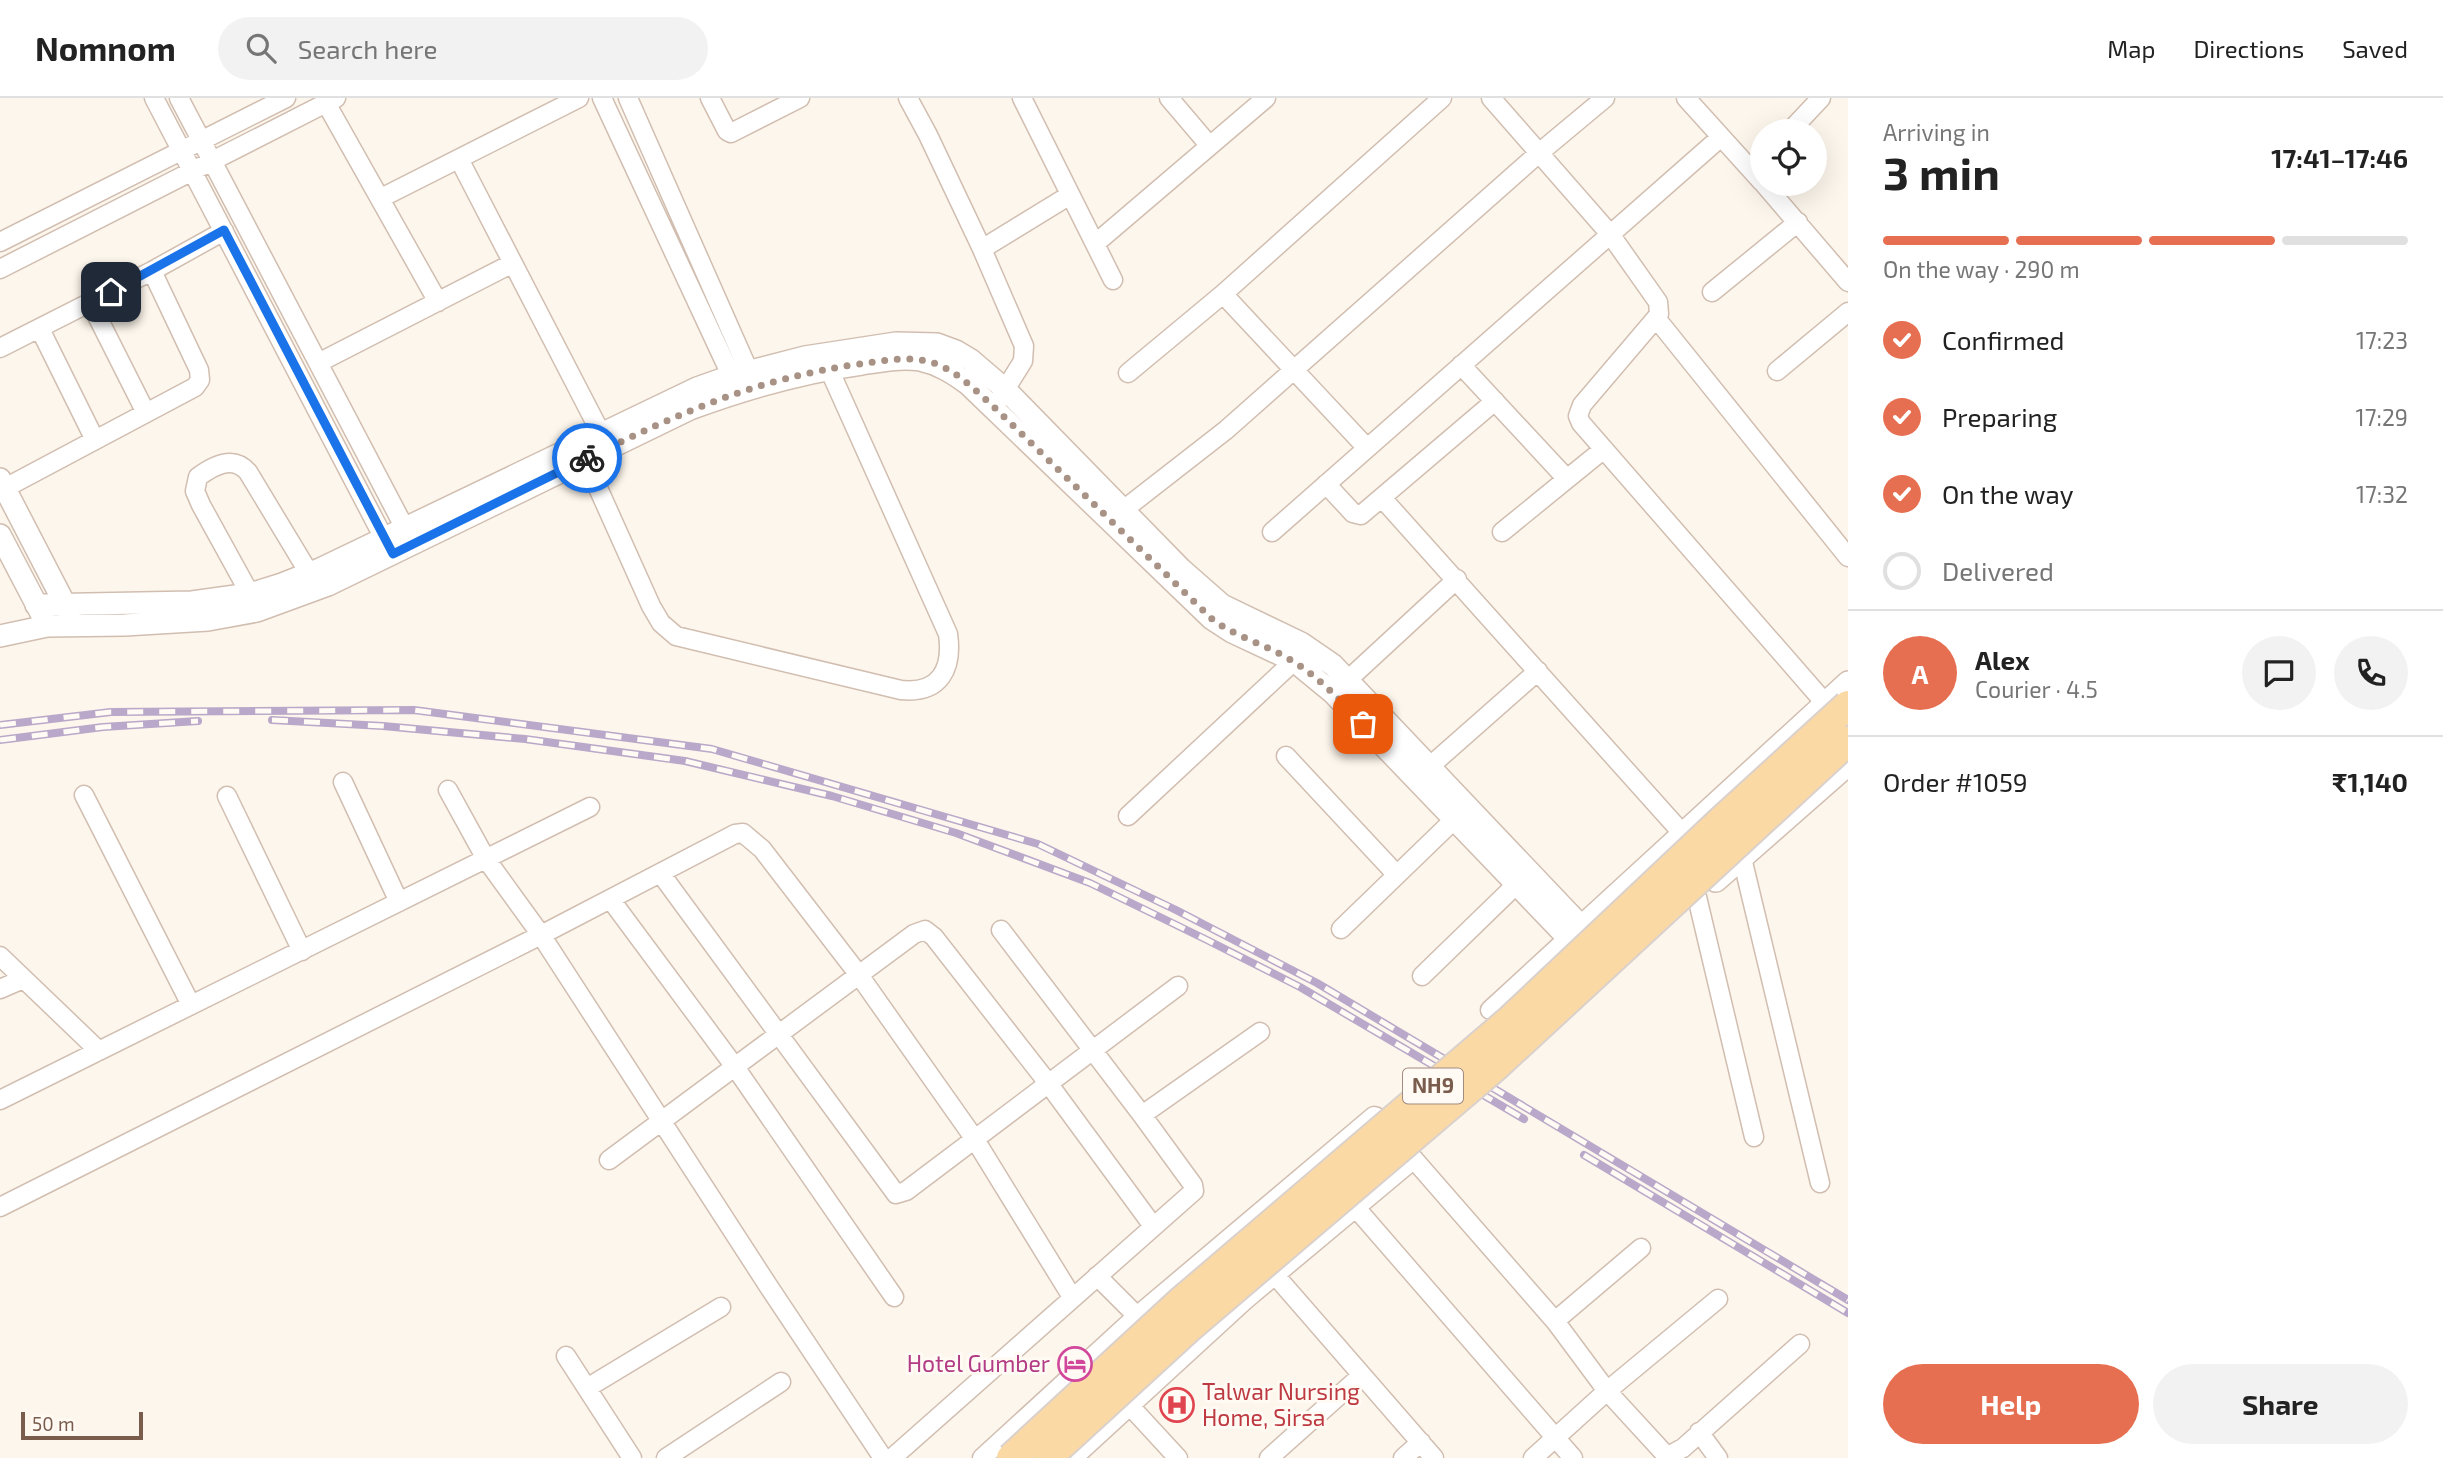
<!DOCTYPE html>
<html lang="en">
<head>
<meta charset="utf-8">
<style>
	body { margin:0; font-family:"Exo 2",sans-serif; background:#f2f2f2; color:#222; height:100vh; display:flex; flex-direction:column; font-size:26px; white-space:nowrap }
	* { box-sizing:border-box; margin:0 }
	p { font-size:23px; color:#767676 }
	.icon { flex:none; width:38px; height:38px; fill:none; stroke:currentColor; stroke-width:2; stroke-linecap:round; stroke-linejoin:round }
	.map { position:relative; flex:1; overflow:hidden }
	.drawer { display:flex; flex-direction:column; background:#fff; width:595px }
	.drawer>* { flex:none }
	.buttons { position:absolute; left:1750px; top:21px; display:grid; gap:14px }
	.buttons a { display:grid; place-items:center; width:77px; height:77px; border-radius:50%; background:#fff; box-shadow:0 7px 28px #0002; font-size:35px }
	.scale { position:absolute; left:21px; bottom:18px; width:122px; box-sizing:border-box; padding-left:7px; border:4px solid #7a5c4d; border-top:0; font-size:19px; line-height:24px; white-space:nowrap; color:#7a5c4d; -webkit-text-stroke:5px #fffaf3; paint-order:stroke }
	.pin { position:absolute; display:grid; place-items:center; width:60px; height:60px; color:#fff; margin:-30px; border-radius:14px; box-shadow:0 4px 10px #0006 }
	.courier { position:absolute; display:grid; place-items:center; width:70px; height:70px; margin:-35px; border:5px solid #1a73e8; border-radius:50%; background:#fff; color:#222; box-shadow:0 2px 9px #0007 }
	.headline em { font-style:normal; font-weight:700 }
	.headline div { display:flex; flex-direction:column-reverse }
	.headline { display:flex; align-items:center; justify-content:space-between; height:119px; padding:0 35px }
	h1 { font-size:46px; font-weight:700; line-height:52px }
	.bar { display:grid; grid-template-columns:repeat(4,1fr); gap:10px 7px; align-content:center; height:84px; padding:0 35px }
	.bar i { height:9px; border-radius:5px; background:#e0e0e0 }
	.bar .active { background:#e76f51 }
	.bar p { grid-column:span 4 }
	.line { display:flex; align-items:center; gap:18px; padding:0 35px; border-top:2px solid #e0e0e0 }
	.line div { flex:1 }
	.round { display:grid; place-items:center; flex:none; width:74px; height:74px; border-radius:37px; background:#f2f2f2 }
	ol { padding:0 35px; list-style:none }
	li { display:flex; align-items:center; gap:21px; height:77px }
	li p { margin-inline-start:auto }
	li .icon { padding:7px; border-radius:50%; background:#e76f51; color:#fff; stroke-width:4 }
	li:last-child { color:#767676 }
	li i { width:38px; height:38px; border:4px solid #e0e0e0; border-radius:50% }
	.primary-button { display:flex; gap:14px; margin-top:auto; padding:14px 35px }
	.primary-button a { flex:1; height:80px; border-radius:42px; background:#e76f51; color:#fff; font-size:28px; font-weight:700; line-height:80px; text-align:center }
	.primary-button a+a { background:#f2f2f2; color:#222 }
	header { display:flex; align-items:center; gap:42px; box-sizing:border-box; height:98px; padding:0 35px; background:#fff; border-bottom:2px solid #e0e0e0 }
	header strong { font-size:33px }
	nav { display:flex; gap:38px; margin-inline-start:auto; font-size:24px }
	.search { width:490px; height:63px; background:#f2f2f2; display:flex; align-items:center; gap:18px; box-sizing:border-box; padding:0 24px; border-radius:38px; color:#767676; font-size:26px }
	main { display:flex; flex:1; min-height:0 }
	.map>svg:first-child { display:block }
</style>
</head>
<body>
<header>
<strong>Nomnom</strong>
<div class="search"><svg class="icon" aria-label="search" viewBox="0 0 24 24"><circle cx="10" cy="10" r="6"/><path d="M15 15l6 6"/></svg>Search here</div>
<nav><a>Map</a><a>Directions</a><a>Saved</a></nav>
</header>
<main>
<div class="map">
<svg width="1848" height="1360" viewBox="0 0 1848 1360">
	<rect width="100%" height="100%" fill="#fdf6ec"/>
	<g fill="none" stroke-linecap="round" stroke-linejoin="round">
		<g stroke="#d1beb0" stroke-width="21">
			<path id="minor" d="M 154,0 L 389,450
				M 179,0 L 410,440
				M 602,0 L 737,290
				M 628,0 L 754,285
				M 710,0 L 727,33 L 731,35 L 800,0
				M 908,0 L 928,37 L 982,151 L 1024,248 L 1023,263 L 998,303
				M 1022,0 L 1113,182
				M 1169,0 L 1209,47
				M 1491,0 L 1610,136 L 1658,204 L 1659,216 L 1656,220 L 1582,307 L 1578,318 L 1581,325 L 1825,605
				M 1686,0 L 1762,84
				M 326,5 L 438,204
				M 1790,33 L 1821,0
				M 459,61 L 607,347
				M 1764,86 L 1848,184
				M 381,100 L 579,0
				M 0,144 L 286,0
				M 1096,145 L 1266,0
				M 982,151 L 1070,97
				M 0,171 L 336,0
				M 1712,194 L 1798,124
				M 1223,196 L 1367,350
				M 90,204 L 146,315
				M 1656,220 L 1848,459
				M 40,231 L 95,342
				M 0,250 L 152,173 L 224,133
				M 318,265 L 513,165
				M 1461,267 L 1567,381 L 1604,351
				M 1777,273 L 1848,214
				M 1128,275 L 1223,196 L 1442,0
				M 585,361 L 651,508 L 661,525 L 676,538 L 901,592 C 940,596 953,571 948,536 L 825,262
				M 1326,386 L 1353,415 L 1361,417 L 1495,303
				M 5,390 L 195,289 L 200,282 L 199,272 L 152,173
				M 1382,400 L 1683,736
				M 1113,420 L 1226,332 L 1539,55 L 1605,0
				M 1272,434 L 1721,39
				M 1502,434 L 1567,381
				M 250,496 L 201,407 L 195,393 L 198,379 C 214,367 233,357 248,374 L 309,475
				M 1339,590 L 1457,481
				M 1286,658 L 1397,777
				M 1420,677 L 1538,573
				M 343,684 L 399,804
				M 448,692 L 486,761 L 541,837 L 769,1189 L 883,1360
				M 84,697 L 191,907
				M 227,698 L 302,853
				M 1128,718 L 1294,563
				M 1742,760 L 1820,1085
				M 661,776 L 896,1096 L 906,1093 L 1178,888
				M 1697,799 L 1754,1039
				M 611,802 L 735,969 L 894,1199
				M 1341,831 L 1462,714
				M 0,858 L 99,953
				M 1422,878 L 1525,778
				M 0,891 L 23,881
				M 1490,912 L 1577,832
				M 0,1002 L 590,709
				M 1142,1017 L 1260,934
				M 609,1062 L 914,836 L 925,832 L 934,839 L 1048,985 L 1153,1128
				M 0,1109 L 541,837 L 735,736 L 743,735 L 762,751 L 859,877 L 974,1040 L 1072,1199
				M 1356,1110 L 1573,1360
				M 1275,1177 L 1434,1360
				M 1097,1178 L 1137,1218
				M 1555,1223 L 1641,1150
				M 566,1258 L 632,1360
				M 587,1290 L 721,1209
				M 1130,1308 L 1178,1360
				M 1699,1334 L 1718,1360
				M 666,1360 L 781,1284
				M 892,1360 L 1194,1093 L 1193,1087 L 1142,1017 L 1001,832
				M 982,1360 L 1137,1218 L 1374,1018 L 1377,1019 L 1555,1223 L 1607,1293 L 1664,1355 L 1670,1357 L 1683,1350 L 1800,1246
				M 1073,1360 L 1244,1203 L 1414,1061
				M 1269,1360 L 1362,1277
				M 1403,1360 L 1421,1344
				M 1533,1360 L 1607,1293 L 1718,1201"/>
		</g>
		<g stroke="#d1beb0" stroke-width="24">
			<path id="tertiary" d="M 0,381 L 70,516
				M 0,437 L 43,519
				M 36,507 L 192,504 L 250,496 L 282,486 L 320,471 L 697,290 L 731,278 L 805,259 L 896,245 L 937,246 L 956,253 L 971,262 L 1006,292 L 1181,471 L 1222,507 L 1301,545 L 1333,567 L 1580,827 L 1584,826 L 1848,584
				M 0,538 L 47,528 L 125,527 L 208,522 L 257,513 L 328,487 L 690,311 C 747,290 802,274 862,266 C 881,263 901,259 920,262 C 939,266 953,275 968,286 L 1212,521 L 1232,534 L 1294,563 L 1333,595 L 1592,865
				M 1716,783 L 1848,667"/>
		</g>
		<use href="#minor" stroke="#fff" stroke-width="18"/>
		<use href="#tertiary" stroke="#fff" stroke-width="21"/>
		<g stroke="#b9a8c9" stroke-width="8">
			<path id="rail" d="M 272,622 L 383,628 L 525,641 L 685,663 L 832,698 L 956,735 L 1090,785 L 1207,842 L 1300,889 L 1524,1021
				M 0,627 L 111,614 L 414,612 L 712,651 L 1038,746 L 1176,812 L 1317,885 L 1848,1202
				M 0,642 L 103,629 L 198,623
				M 1584,1057 L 1848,1215"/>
		</g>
		<use href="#rail" stroke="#fffaf3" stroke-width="5" stroke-dasharray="16" stroke-linecap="butt"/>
		<g stroke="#dad1cd" stroke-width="32" stroke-linecap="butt">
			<path id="primary-bridge" d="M 1011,1360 L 1179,1205 L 1510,922 L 1721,723 L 1848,607
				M 1047,1360 L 1191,1228 L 1496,968 L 1848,643"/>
		</g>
		<use href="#primary-bridge" stroke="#fbd9a5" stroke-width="28"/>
	</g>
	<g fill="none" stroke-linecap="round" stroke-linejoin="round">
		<path stroke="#a89285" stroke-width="7" stroke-dasharray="0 12.6" d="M 587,360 C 680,315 755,281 859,266 C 885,263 913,256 939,267 C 960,276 977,294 994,309 L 1212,521 C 1237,540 1268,547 1294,564 C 1321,581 1342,604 1363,626"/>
		<path stroke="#1a73e8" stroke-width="9" d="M 111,194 L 224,132 L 393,456 L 587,360"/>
	</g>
	<defs>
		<g id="hotel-ring" transform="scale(1.75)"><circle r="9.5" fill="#fffaf3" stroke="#d1479c" stroke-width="1.5"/><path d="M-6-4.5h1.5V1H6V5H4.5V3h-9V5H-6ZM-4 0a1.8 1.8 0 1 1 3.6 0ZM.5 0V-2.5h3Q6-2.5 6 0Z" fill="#d1479c"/></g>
		<g id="hospital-ring" transform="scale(1.75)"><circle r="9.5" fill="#fffaf3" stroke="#e0444e" stroke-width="1.5"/><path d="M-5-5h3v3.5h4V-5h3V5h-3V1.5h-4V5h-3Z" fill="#e0444e"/></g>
	</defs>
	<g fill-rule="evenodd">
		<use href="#hotel-ring" x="1075" y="1266"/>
		<use href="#hospital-ring" x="1177" y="1307"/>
	</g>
	<g text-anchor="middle" stroke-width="6" stroke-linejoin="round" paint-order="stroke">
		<rect fill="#fffaf3" stroke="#a28b7f" stroke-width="2" x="1403" y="970.5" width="60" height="35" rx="5"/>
		<g font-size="21" font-weight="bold" fill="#7a5c4d">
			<text x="1433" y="995">NH9</text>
		</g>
		<g font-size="23" fill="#b23c85" stroke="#fffaf3" text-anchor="end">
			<text x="1050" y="1274">Hotel Gumber</text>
		</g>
		<g font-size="23" fill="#be3a42" stroke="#fffaf3" text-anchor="start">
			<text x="1202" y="1302">Talwar Nursing<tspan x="1202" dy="26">Home, Sirsa</tspan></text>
		</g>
	</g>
</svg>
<div class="buttons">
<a><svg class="icon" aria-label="locate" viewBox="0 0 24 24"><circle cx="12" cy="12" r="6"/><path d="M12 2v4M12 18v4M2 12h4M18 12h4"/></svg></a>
</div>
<div class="scale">50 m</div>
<div class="pin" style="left:1363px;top:626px;background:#ea580c"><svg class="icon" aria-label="bag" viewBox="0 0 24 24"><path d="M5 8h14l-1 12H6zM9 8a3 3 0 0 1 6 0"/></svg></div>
<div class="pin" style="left:111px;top:194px;background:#1f2937"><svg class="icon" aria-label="home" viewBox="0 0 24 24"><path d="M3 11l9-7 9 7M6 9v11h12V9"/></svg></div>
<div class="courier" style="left:587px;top:360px"><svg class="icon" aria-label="bike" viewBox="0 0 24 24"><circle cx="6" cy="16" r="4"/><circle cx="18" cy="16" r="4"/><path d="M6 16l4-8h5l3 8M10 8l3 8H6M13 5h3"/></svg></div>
</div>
<section class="drawer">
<div class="headline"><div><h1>3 min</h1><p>Arriving in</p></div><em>17:41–17:46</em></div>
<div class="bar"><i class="active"></i><i class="active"></i><i class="active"></i><i></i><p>On the way · 290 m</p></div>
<ol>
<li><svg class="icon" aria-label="check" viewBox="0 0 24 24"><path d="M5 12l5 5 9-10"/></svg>Confirmed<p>17:23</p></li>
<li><svg class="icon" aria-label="check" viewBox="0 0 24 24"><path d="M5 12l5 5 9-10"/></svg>Preparing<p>17:29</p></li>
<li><svg class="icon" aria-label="check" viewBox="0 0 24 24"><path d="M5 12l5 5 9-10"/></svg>On the way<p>17:32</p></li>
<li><i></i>Delivered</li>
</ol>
<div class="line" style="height:126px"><b class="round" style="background:#e76f51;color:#fff">A</b><div><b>Alex</b><p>Courier · 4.5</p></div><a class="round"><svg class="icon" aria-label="chat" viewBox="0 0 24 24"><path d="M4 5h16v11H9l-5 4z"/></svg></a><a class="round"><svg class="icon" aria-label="phone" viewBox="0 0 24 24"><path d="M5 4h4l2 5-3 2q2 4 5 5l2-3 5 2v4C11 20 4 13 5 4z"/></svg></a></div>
<div class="line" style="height:91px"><div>Order #1059</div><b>₹1,140</b></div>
<div class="primary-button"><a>Help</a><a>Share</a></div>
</section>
</main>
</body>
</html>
